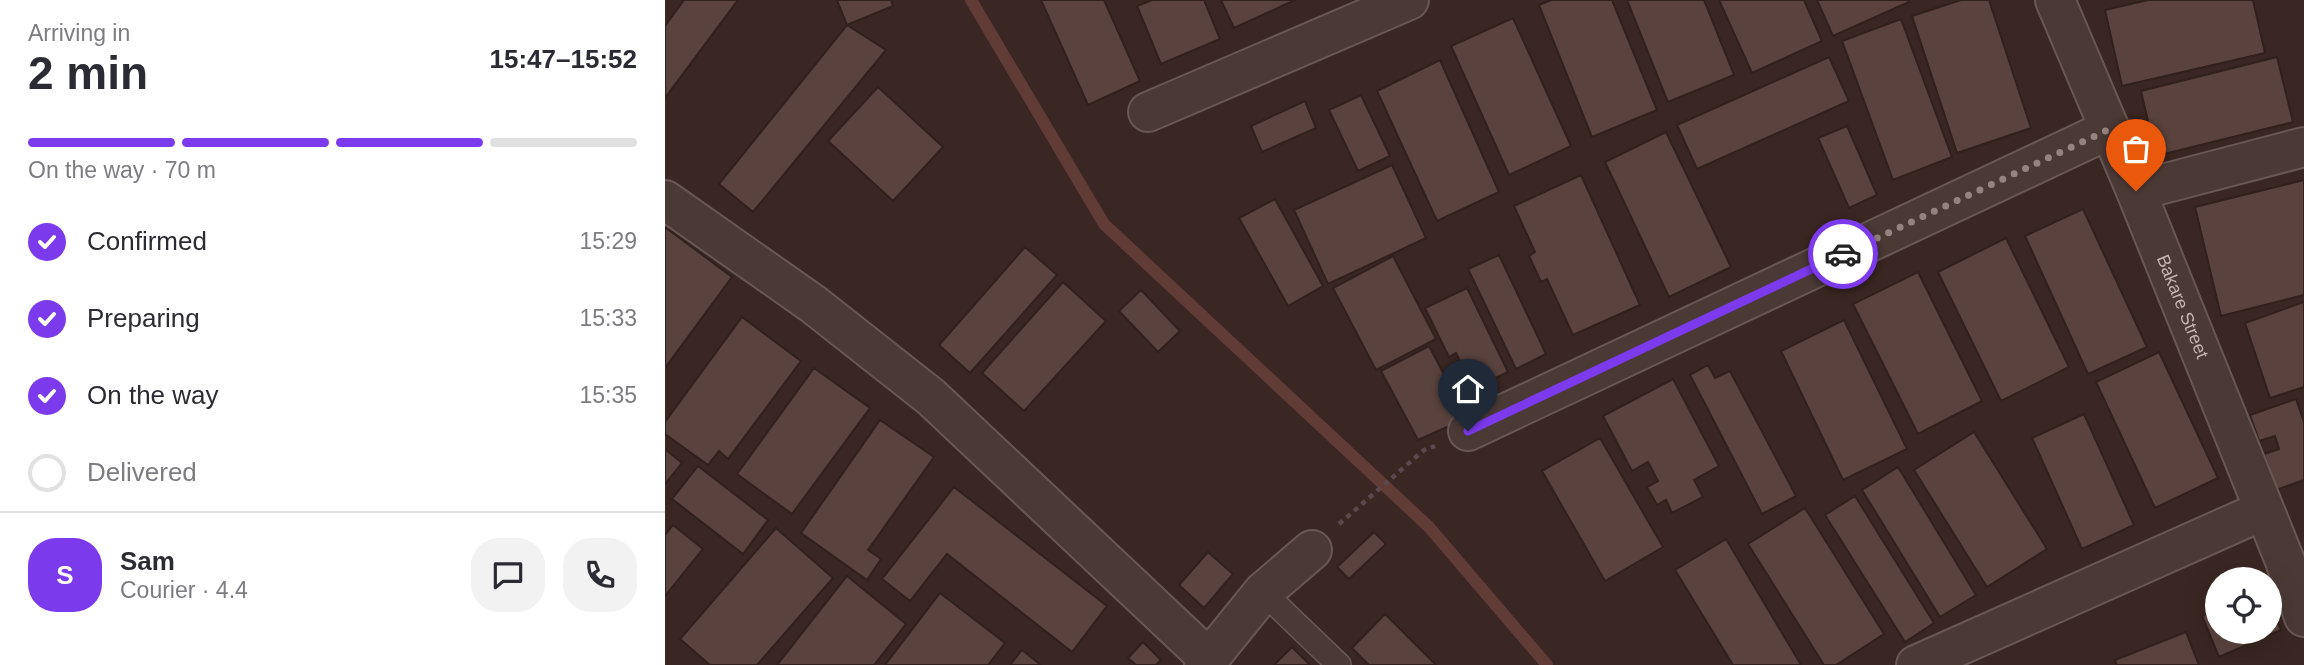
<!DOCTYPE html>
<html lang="en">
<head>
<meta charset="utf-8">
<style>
	body { margin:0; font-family:Arial,sans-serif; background:#f2f2f3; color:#2b2b33; height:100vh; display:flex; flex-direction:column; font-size:26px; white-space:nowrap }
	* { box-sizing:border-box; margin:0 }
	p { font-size:23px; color:#7c7c81 }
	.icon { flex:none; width:38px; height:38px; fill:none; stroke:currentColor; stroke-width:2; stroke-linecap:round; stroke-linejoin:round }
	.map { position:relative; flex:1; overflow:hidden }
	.sheet { display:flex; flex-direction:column; background:#fff; width:665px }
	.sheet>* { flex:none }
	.controls { position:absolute; left:1540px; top:567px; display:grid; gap:14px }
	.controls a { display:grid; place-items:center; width:77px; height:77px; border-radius:50%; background:#fff; box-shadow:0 7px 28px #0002; font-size:35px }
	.pin { position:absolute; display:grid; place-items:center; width:60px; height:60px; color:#fff; margin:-72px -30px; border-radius:50% 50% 50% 0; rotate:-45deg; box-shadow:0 0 7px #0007 }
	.pin .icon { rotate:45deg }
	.courier { position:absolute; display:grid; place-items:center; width:70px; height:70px; margin:-35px; border:5px solid #7c3aed; border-radius:50%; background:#fff; color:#222; box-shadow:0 2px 9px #0007 }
	.head em { font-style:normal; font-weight:800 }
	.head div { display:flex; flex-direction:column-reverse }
	.head { display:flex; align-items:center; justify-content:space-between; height:119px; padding:0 28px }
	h1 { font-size:46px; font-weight:800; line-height:52px }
	.bar { display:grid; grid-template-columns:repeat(4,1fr); gap:10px 7px; align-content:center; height:84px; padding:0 28px }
	.bar i { height:9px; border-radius:5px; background:#e1e1e2 }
	.bar .on { background:#7c3aed }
	.bar p { grid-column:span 4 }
	.line { display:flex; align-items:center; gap:18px; padding:0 28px; border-top:2px solid #e1e1e2 }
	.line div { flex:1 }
	.round { display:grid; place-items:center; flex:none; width:74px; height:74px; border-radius:28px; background:#f2f2f3 }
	ol { padding:0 28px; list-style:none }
	li { display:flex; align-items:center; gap:21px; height:77px }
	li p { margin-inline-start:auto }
	li .icon { padding:7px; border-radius:50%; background:#7c3aed; color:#fff; stroke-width:4 }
	li:last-child { color:#7c7c81 }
	li i { width:38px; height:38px; border:4px solid #e1e1e2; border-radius:50% }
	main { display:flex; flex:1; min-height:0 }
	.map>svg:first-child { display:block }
</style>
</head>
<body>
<main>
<section class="sheet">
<div class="head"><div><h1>2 min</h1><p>Arriving in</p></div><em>15:47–15:52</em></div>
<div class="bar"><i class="on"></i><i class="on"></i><i class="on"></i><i></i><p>On the way · 70 m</p></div>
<ol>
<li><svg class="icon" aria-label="check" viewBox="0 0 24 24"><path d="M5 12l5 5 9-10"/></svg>Confirmed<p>15:29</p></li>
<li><svg class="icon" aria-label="check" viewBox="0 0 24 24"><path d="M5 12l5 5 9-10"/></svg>Preparing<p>15:33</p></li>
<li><svg class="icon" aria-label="check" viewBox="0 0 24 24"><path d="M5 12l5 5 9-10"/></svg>On the way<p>15:35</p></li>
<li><i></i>Delivered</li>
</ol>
<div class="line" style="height:126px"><b class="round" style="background:#7c3aed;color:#fff">S</b><div><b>Sam</b><p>Courier · 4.4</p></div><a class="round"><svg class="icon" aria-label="chat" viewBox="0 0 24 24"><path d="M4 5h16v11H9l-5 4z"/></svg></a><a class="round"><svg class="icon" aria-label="phone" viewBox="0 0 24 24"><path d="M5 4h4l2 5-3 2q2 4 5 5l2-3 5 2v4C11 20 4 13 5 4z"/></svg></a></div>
</section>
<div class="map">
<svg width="1639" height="665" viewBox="0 0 1639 665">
	<rect width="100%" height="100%" fill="#3a2622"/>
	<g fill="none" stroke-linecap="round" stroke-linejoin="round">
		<path stroke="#613c36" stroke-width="12" d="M 306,0 L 439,224 L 764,527 L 882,665"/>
	</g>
	<path fill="#5a433e" stroke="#31201d" stroke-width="2" d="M 19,0 L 73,0 L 0,98 L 0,26 Z
		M 172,0 L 226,0 L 228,6 L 182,25 Z
		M 376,0 L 439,0 L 475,81 L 423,105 Z
		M 487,0 L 539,0 L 555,39 L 496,64 L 472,6 Z
		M 556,0 L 630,0 L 569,28 Z
		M 886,0 L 947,0 L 992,110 L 927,137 L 874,5 Z
		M 962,0 L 1039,0 L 1069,75 L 1003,102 Z
		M 1054,0 L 1139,0 L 1157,41 L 1087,73 Z
		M 1152,0 L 1243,0 L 1244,2 L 1168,36 Z
		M 1296,0 L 1324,0 L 1366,128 L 1292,153 L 1247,16 Z
		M 1483,0 L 1588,0 L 1600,53 L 1457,86 L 1440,10 Z
		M 848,18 L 906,146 L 844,175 L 786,46 Z
		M 1236,19 L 1287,157 L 1228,180 L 1177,41 Z
		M 182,25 L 221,50 L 88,212 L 54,184 Z
		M 1164,57 L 1184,101 L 1032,169 L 1012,125 Z
		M 1612,57 L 1628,122 L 1491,156 L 1476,91 Z
		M 775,60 L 834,192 L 772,221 L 712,91 Z
		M 213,87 L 278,147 L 228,201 L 163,141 Z
		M 696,95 L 725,156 L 693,171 L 664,110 Z
		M 640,101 L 651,128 L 597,152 L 586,126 Z
		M 1182,126 L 1212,195 L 1184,208 L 1153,138 Z
		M 1001,132 L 1066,267 L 1004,297 L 940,162 Z
		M 727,165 L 761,238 L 663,284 L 629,210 Z
		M 916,175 L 975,305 L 908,335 L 882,279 L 876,282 L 864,256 L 870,252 L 849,206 Z
		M 1639,180 L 1639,295 L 1556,316 L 1530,207 Z
		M 610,199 L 658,286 L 623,306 L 574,218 Z
		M 1418,209 L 1482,347 L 1423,374 L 1360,236 Z
		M 0,227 L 67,277 L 0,368 Z
		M 1341,238 L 1404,367 L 1336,401 L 1273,272 Z
		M 360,247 L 392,275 L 305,373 L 274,345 Z
		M 834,255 L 881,354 L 851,369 L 803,269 Z
		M 728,256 L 771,339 L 711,370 L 668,288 Z
		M 1253,272 L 1317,401 L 1253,434 L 1188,304 Z
		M 398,282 L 441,321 L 359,411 L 317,373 Z
		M 802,288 L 843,372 L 808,389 L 791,353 L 784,357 L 760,308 Z
		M 476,290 L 515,331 L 493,352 L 454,311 Z
		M 1639,302 L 1639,387 L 1605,398 L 1580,323 Z
		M 77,317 L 136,361 L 63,459 L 54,451 L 43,465 L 0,434 L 0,422 Z
		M 1179,320 L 1242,449 L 1178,480 L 1116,351 Z
		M 764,346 L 802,418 L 753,440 L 716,371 Z
		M 1494,352 L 1553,478 L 1490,508 L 1431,382 Z
		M 1043,365 L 1050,378 L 1065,371 L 1131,496 L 1097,514 L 1025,375 Z
		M 149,368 L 205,408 L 127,514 L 72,474 Z
		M 1008,379 L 1054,466 L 1029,480 L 1038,497 L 1007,513 L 1001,500 L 992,505 L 982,487 L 993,481 L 983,462 L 967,471 L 938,416 Z
		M 1631,399 L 1639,422 L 1639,480 L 1611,490 L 1599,454 L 1614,449 L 1610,436 L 1594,441 L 1585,415 Z
		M 1419,414 L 1469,525 L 1417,549 L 1367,438 Z
		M 215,420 L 269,457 L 203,550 L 216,559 L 202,580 L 136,533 Z
		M 1309,432 L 1382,549 L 1322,587 L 1249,470 Z
		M 935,438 L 998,547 L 940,581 L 877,471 Z
		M 0,449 L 17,463 L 0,484 Z
		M 33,466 L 103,520 L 78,554 L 7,499 Z
		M 1233,467 L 1311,595 L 1275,617 L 1197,490 Z
		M 289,487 L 442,606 L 407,652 L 282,554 L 245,601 L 217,579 Z
		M 1190,496 L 1269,623 L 1240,642 L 1160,515 Z
		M 1140,508 L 1219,634 L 1171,665 L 1159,665 L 1083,544 Z
		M 8,525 L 38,549 L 0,596 L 0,535 Z
		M 111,528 L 168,578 L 92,665 L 45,665 L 15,639 Z
		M 709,532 L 721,544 L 684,579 L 672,567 Z
		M 1061,539 L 1136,665 L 1068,665 L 1010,570 Z
		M 543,552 L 568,574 L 539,608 L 514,585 Z
		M 182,576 L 241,624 L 209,665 L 112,665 Z
		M 275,593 L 340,643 L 323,665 L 220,665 Z
		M 1605,603 L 1616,630 L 1554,657 L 1537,616 L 1552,610 L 1552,632 L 1605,632 Z
		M 720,614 L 771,665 L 704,665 L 687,648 Z
		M 1521,632 L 1534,665 L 1452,665 L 1450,660 Z
		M 478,642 L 496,660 L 491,665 L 471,665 L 463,658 Z
		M 627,647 L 645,665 L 609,665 Z
		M 357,650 L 376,665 L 345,665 Z"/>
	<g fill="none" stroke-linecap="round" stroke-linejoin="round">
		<g stroke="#685754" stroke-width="26">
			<path id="service" d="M 598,592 L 674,665"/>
		</g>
		<g stroke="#685754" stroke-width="42">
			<g id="minor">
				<path id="s1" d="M 1390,0 L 1471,191 L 1620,561 L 1639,617"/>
				<path d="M 483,112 L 744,0"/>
				<path d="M 1471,191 L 1639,147"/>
				<path d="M 0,200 L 148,304 L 266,397 L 544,659"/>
				<path d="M 803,431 L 1445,129"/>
				<path d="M 539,665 L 598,592 L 647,550"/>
				<path d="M 1251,665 L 1599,510"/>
			</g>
		</g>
		<path stroke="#5d474e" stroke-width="4.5" stroke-dasharray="5 5" stroke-linecap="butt" d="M 674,524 L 759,450 L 770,446"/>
		<use href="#service" stroke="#4b3936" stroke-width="23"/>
		<use href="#minor" stroke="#4b3936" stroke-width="38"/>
	</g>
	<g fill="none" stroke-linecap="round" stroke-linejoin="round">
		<path stroke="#95837f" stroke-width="7" stroke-dasharray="0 12.6" d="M 1178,254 L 1445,129 L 1471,191"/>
		<path stroke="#7c3aed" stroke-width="9" d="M 803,431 L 1178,254"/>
	</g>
	<g text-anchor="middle" stroke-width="7" stroke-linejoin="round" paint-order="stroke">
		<g font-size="18" fill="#c6b5b1" stroke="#2f1e1b">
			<text dy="6" stroke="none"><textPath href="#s1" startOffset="332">Bakare Street</textPath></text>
		</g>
	</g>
</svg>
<div class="controls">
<a><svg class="icon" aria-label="locate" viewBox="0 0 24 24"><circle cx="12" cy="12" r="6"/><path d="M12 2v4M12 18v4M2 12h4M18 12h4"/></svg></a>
</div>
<div class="pin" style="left:1471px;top:191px;background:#ea580c"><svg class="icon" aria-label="bag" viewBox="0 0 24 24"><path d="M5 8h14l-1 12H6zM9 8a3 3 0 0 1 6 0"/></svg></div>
<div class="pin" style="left:803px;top:431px;background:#1f2937"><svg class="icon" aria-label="home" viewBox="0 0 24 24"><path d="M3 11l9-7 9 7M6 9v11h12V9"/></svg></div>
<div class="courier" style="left:1178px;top:254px"><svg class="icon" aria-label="car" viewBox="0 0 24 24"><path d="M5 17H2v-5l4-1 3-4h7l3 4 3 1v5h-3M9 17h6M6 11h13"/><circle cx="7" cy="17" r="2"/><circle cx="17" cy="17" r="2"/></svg></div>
</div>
</main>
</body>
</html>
